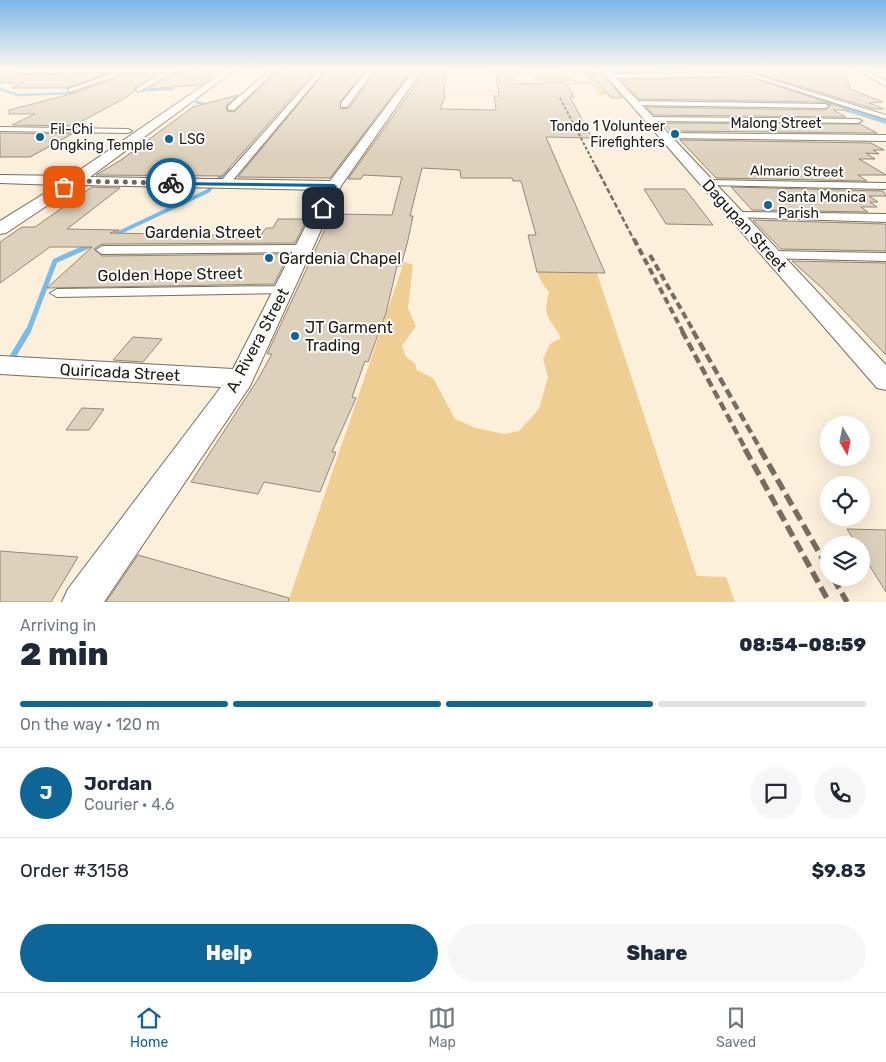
<!DOCTYPE html>
<html lang="en">
<head>
<meta charset="utf-8">
<style>
	body { margin:0; font-family:Rubik,sans-serif; background:#f6f6f7; color:#1f2937; height:100vh; display:flex; flex-direction:column; font-size:19px; white-space:nowrap }
	* { box-sizing:border-box; margin:0 }
	p { font-size:16px; color:#747a83 }
	.icon { flex:none; width:28px; height:28px; fill:none; stroke:currentColor; stroke-width:2; stroke-linecap:round; stroke-linejoin:round }
	.map { position:relative; height:602px; overflow:hidden }
	.drawer { display:flex; flex-direction:column; background:#fff; flex:1 }
	.drawer>* { flex:none }
	.needle { width:32px; rotate:170deg }
	.buttons { position:absolute; left:820px; top:416px; display:grid; gap:10px }
	.buttons a { display:grid; place-items:center; width:50px; height:50px; border-radius:50%; background:#fff; box-shadow:0 5px 20px #0002; font-size:25px }
	.pin { position:absolute; display:grid; place-items:center; width:42px; height:42px; color:#fff; margin:-21px; border-radius:10px; box-shadow:0 2px 8px #0006 }
	.courier { position:absolute; display:grid; place-items:center; width:50px; height:50px; margin:-25px; border:4px solid #0d6697; border-radius:50%; background:#fff; color:#222; box-shadow:0 1px 6px #0007 }
	.headline em { font-style:normal; font-weight:800 }
	.headline div { display:flex; flex-direction:column-reverse }
	.headline { display:flex; align-items:center; justify-content:space-between; height:85px; padding:0 20px }
	h1 { font-size:32px; font-weight:800; line-height:38px }
	.bar { display:grid; grid-template-columns:repeat(4,1fr); gap:8px 5px; align-content:center; height:60px; padding:0 20px }
	.bar i { height:6px; border-radius:4px; background:#e0e1e3 }
	.bar .active { background:#0d6697 }
	.bar p { grid-column:span 4 }
	.line { display:flex; align-items:center; gap:12px; padding:0 20px; border-top:1px solid #e0e1e3 }
	.line div { flex:1 }
	.round { display:grid; place-items:center; flex:none; width:52px; height:52px; border-radius:26px; background:#f6f6f7 }
	.cta { display:flex; gap:10px; margin-top:auto; padding:10px 20px }
	.cta a { flex:1; height:58px; border-radius:30px; background:#0d6697; color:#fff; font-size:20px; font-weight:800; line-height:58px; text-align:center }
	.cta a+a { background:#f6f6f7; color:#1f2937 }
	.tab-bar { display:flex; justify-content:space-around; align-items:center; height:70px; border-top:1px solid #e0e1e3; background:#fff; font-size:14px; color:#747a83 }
	.tab-bar a { display:grid; justify-items:center; gap:2px }
	.tab-bar .active { color:#0d6697 }
	.map>svg:first-child { display:block }
</style>
</head>
<body>
<div class="map">
<svg width="886" height="602" viewBox="0 0 886 602">
	<rect width="100%" height="100%" fill="#fcf0db"/>
	<path fill="#efce93" d="M 561,71 L 601,72 L 611,83 L 603,83 L 594,73 L 591,73 L 609,95 L 599,95 L 592,85 L 565,84 L 588,81 L 584,75 L 557,72 Z
		M 540,74 L 571,75 L 577,82 L 535,81 L 534,76 Z
		M 404,262 L 413,265 L 408,308 L 416,326 L 402,346 L 406,357 L 415,363 L 417,370 L 433,378 L 455,419 L 476,428 L 504,434 L 519,431 L 539,409 L 548,377 L 543,359 L 550,344 L 561,338 C 549,315 542,320 549,292 L 542,283 L 537,272 L 597,273 L 697,576 L 726,577 L 735,602 L 288,602 Z"/>
	<path fill="#79bbe9" d="M 713,70 L 726,70 L 886,119 L 886,124 Z"/>
	<g fill="none" stroke-linecap="round" stroke-linejoin="round">
		<path stroke="#79bbe9" stroke-width="2.5" d="M 0,79 L 31,70
			M 0,89 L 18,95 L 77,93
			M 128,91 L 173,89
			M 196,102 L 208,105"/>
		<path stroke="#79bbe9" stroke-width="4" d="M 112,236 L 208,191 L 228,168"/>
		<path stroke="#79bbe9" stroke-width="5" d="M 28,332 L 55,261 L 93,244"/>
		<path stroke="#79bbe9" stroke-width="6" d="M 10,361 L 28,331"/>
	</g>
	<path fill="#ddd1bc" stroke="#938874" d="M 0,70 L 13,70 L 17,75 L 63,74 L 63,76 L 69,74 L 106,74 L 66,88 L 12,88 L 24,83 L 0,83 Z
		M 426,70 L 447,70 L 444,88 L 445,97 L 440,109 L 496,110 L 494,96 L 499,96 L 495,70 L 513,70 L 517,84 L 564,82 L 567,84 L 574,97 L 570,97 L 592,138 L 546,137 L 605,273 L 537,272 L 528,235 L 536,235 L 521,181 L 513,181 L 512,178 L 461,178 L 460,170 L 422,168 L 410,216 L 413,216 L 408,240 L 401,266 L 397,266 L 386,313 L 368,362 L 365,361 L 352,397 L 356,398 L 332,452 L 336,452 L 320,492 L 264,482 L 258,494 L 191,482 L 258,379 L 272,354 L 267,354 L 332,214 L 392,215 L 402,177 L 363,175 L 361,179 L 348,179 Z
		M 615,70 L 729,70 L 850,110 L 833,110 L 846,117 L 654,115 L 646,107 L 825,110 L 831,105 L 825,102 L 639,99 L 621,80 L 727,78 L 729,75 L 725,71 L 618,72 Z
		M 746,70 L 847,71 L 845,80 L 849,82 L 850,89 L 883,102 L 869,103 L 884,109 L 874,109 Z
		M 296,71 L 315,71 L 222,176 L 96,175 L 121,160 L 193,107 L 238,95 L 226,106 L 227,111 L 234,112 L 277,72 Z
		M 326,71 L 365,71 L 340,102 L 341,109 L 349,108 L 376,71 L 411,71 L 330,178 L 238,177 Z
		M 218,73 L 200,85 L 148,89 L 174,74 Z
		M 591,73 L 601,73 L 623,98 L 611,98 Z
		M 120,74 L 158,74 L 135,87 L 135,91 L 125,98 L 73,126 L 12,125 L 35,114 L 9,114 L 9,110 L 71,94 L 120,77 Z
		M 663,123 L 860,124 L 877,133 L 671,131 Z
		M 0,133 L 72,134 L 30,157 L 0,157 Z
		M 680,140 L 871,143 L 884,150 L 873,150 L 879,154 L 866,153 L 875,159 L 859,159 L 886,175 L 858,175 L 867,181 L 716,178 Z
		M 92,187 L 120,188 L 67,229 L 119,230 L 110,233 L 260,236 L 266,228 L 273,228 L 278,219 L 307,219 L 295,243 L 102,244 L 94,249 L 102,256 L 289,254 L 274,284 L 47,288 L 92,247 L 50,247 L 0,283 L 0,242 L 22,227 L 35,227 Z
		M 731,187 L 883,191 L 886,196 L 869,196 L 878,202 L 870,202 L 877,207 L 861,207 L 868,212 L 752,210 Z
		M 644,189 L 685,189 L 713,225 L 666,224 Z
		M 753,220 L 884,224 L 886,225 L 886,251 L 781,249 Z
		M 792,261 L 886,263 L 886,355 L 823,289 Z
		M 133,337 L 162,339 L 143,362 L 113,360 Z
		M 82,408 L 104,409 L 89,430 L 66,430 Z
		M 847,529 L 886,530 L 886,592 L 861,552 L 861,545 L 857,545 Z
		M 0,551 L 78,557 L 51,602 L 0,602 Z
		M 138,555 L 289,598 L 288,602 L 106,602 Z"/>
	<g fill="none" stroke-linecap="round" stroke-linejoin="round">
		<g stroke="#786e5b" stroke-width="2">
			<path id="street" d="M 15,70 L 221,70 L 173,72 L 138,92 L 136,89 L 165,72 L 117,72 L 119,75 L 70,92 L 68,89 L 117,72 L 17,73 Z
				M 270,70 L 276,70 L 234,110 L 228,110 L 228,106 Z
				M 319,70 L 325,70 L 228,186 L 220,186 L 220,182 Z
				M 368,70 L 374,70 L 347,107 L 341,107 L 341,103 Z
				M 731,70 L 740,70 L 886,115 L 886,119 Z
				M 857,70 L 864,70 L 886,81 L 886,86 Z
				M 725,73 L 727,76 L 612,78 L 609,76 L 612,74 Z
				M 636,101 L 825,104 L 829,106 L 825,108 L 633,105 Z
				M 650,117 L 858,119 L 862,121 L 858,123 L 647,121 L 647,117 Z
				M 0,127 L 128,129 L 132,131 L 128,133 L 0,131 Z
				M 666,133 L 886,135 L 886,141 L 663,138 L 663,134 Z
				M 708,180 L 886,183 L 886,189 L 704,185 L 703,183 Z
				M 736,212 L 886,214 L 886,222 L 732,217 L 730,215 Z
				M 303,245 L 308,246 L 309,249 L 308,252 L 102,254 L 96,250 L 102,246 Z
				M 771,251 L 886,253 L 886,261 L 766,258 L 764,255 Z
				M 284,286 L 291,290 L 289,293 L 57,297 L 50,293 L 57,289 Z"/>
		</g>
		<g stroke="#786e5b" stroke-width="2">
			<path id="secondary" d="M 226,70 L 235,70 L 90,177 L 330,181 L 414,70 L 422,70 L 341,186 L 250,386 L 104,602 L 62,602 L 68,589 L 221,387 L 0,374 L 0,356 L 233,369 L 324,190 L 78,185 L 6,233 L 0,234 L 0,221 L 58,185 L 0,183 L 0,175 L 71,176 Z
				M 601,70 L 609,70 L 886,365 L 886,390 L 877,388 Z"/>
		</g>
		<use href="#street" fill="#fff" fill-rule="evenodd"/>
		<use href="#secondary" fill="#fff" fill-rule="evenodd"/>
		<path stroke="#746d60" stroke-width="2" stroke-dasharray="3 2" stroke-linecap="butt" d="M 560,98 L 597,169"/>
		<path stroke="#746d60" stroke-width="2.5" stroke-dasharray="5.5 2.5" stroke-linecap="butt" d="M 596,167 L 634,240"/>
		<path stroke="#746d60" stroke-width="4" stroke-dasharray="7 4" stroke-linecap="butt" d="M 634,239 L 683,332
			M 650,255 L 694,332"/>
		<path stroke="#746d60" stroke-width="4.5" stroke-dasharray="9 4.5" stroke-linecap="butt" d="M 682,331 L 746,450
			M 693,331 L 761,450"/>
		<path stroke="#746d60" stroke-width="5.5" stroke-dasharray="12 5.5" stroke-linecap="butt" d="M 745,449 L 829,602
			M 760,449 L 829,570
			M 833,578 L 847,602"/>
	</g>
	<linearGradient id="sky" x2="0" y2="1"><stop stop-color="#7bb7e8"/><stop offset="0.45" stop-color="#fef8ef"/><stop offset="1" stop-color="#fef8ef" stop-opacity="0"/></linearGradient>
	<rect width="886" height="154" fill="url(#sky)"/>
	<path fill="#0d6697" d="M 169,182 L 334,184 L 337,186 L 323,210 L 320,208 L 330,187 L 171,185 Z"/>
	<g fill="none" stroke-linecap="round" stroke-linejoin="round">
		<path stroke="#6d665a" stroke-width="5" stroke-dasharray="0 9" d="M 64,187 L 74,181 L 171,183"/>
	</g>
	<g fill="#0d6697" stroke="#fff" stroke-width="2">
		<circle cx="675" cy="134" r="5"/>
		<circle cx="40" cy="137" r="5"/>
		<circle cx="169" cy="139" r="5"/>
		<circle cx="768" cy="205" r="5"/>
		<circle cx="269" cy="258" r="5"/>
		<circle cx="295" cy="336" r="5"/>
	</g>
	<g text-anchor="middle" stroke-width="4" stroke-linejoin="round" paint-order="stroke">
		<g font-size="14" fill="#201c14" stroke="#fff">
			<text x="776" y="128">Malong Street</text>
			<text transform="translate(797 171) rotate(1)" y="5">Almario Street</text>
		</g>
		<g font-size="14" fill="#201c14" stroke="#fff" text-anchor="start">
			<text x="665" y="131" text-anchor="end">Tondo 1 Volunteer<tspan x="665" dy="16">Firefighters</tspan></text>
			<text x="50" y="134">Fil-Chi<tspan x="50" dy="16">Ongking Temple</tspan></text>
			<text x="179" y="144">LSG</text>
			<text x="778" y="202">Santa Monica<tspan x="778" dy="16">Parish</tspan></text>
		</g>
		<g font-size="16" fill="#201c14" stroke="#fff">
			<text transform="translate(745 225) rotate(48)" y="6">Dagupan Street</text>
			<text x="203" y="238">Gardenia Street</text>
			<text transform="translate(170 274) rotate(-1)" y="6">Golden Hope Street</text>
			<text transform="translate(257 340) rotate(-62)" y="6">A. Rivera Street</text>
			<text transform="translate(120 372) rotate(3)" y="6">Quiricada Street</text>
		</g>
		<g font-size="16" fill="#201c14" stroke="#fff" text-anchor="start">
			<text x="279" y="264">Gardenia Chapel</text>
			<text x="305" y="333">JT Garment<tspan x="305" dy="18">Trading</tspan></text>
		</g>
	</g>
</svg>
<div class="buttons">
<a><svg class="needle" viewBox="-14 -14 28 28"><path d="M0-13l5 13h-10z" fill="#e53935"/><path d="M0 13l5-13h-10z" fill="#747a83"/></svg></a>
<a><svg class="icon" aria-label="locate" viewBox="0 0 24 24"><circle cx="12" cy="12" r="6"/><path d="M12 2v4M12 18v4M2 12h4M18 12h4"/></svg></a>
<a><svg class="icon" aria-label="layers" viewBox="0 0 24 24"><path d="M12 4l9 5-9 5-9-5zM3 14l9 5 9-5"/></svg></a>
</div>
<div class="pin" style="left:64px;top:187px;background:#ea580c"><svg class="icon" aria-label="bag" viewBox="0 0 24 24"><path d="M5 8h14l-1 12H6zM9 8a3 3 0 0 1 6 0"/></svg></div>
<div class="pin" style="left:323px;top:208px;background:#1f2937"><svg class="icon" aria-label="home" viewBox="0 0 24 24"><path d="M3 11l9-7 9 7M6 9v11h12V9"/></svg></div>
<div class="courier" style="left:171px;top:183px"><svg class="icon" aria-label="bike" viewBox="0 0 24 24"><circle cx="6" cy="16" r="4"/><circle cx="18" cy="16" r="4"/><path d="M6 16l4-8h5l3 8M10 8l3 8H6M13 5h3"/></svg></div>
</div>
<section class="drawer">
<div class="headline"><div><h1>2 min</h1><p>Arriving in</p></div><em>08:54–08:59</em></div>
<div class="bar"><i class="active"></i><i class="active"></i><i class="active"></i><i></i><p>On the way · 120 m</p></div>
<div class="line" style="height:90px"><b class="round" style="background:#0d6697;color:#fff">J</b><div><b>Jordan</b><p>Courier · 4.6</p></div><a class="round"><svg class="icon" aria-label="chat" viewBox="0 0 24 24"><path d="M4 5h16v11H9l-5 4z"/></svg></a><a class="round"><svg class="icon" aria-label="phone" viewBox="0 0 24 24"><path d="M5 4h4l2 5-3 2q2 4 5 5l2-3 5 2v4C11 20 4 13 5 4z"/></svg></a></div>
<div class="line" style="height:65px"><div>Order #3158</div><b>$9.83</b></div>
<div class="cta"><a>Help</a><a>Share</a></div>
</section>
<nav class="tab-bar">
<a class="active"><svg class="icon" aria-label="home" viewBox="0 0 24 24"><path d="M3 11l9-7 9 7M6 9v11h12V9"/></svg>Home</a>
<a><svg class="icon" aria-label="map" viewBox="0 0 24 24"><path d="M3 6l6-2 6 2 6-2v14l-6 2-6-2-6 2zM9 4v14M15 6v14"/></svg>Map</a>
<a><svg class="icon" aria-label="saved" viewBox="0 0 24 24"><path d="M7 4h10v16l-5-4-5 4z"/></svg>Saved</a>
</nav>
</body>
</html>
